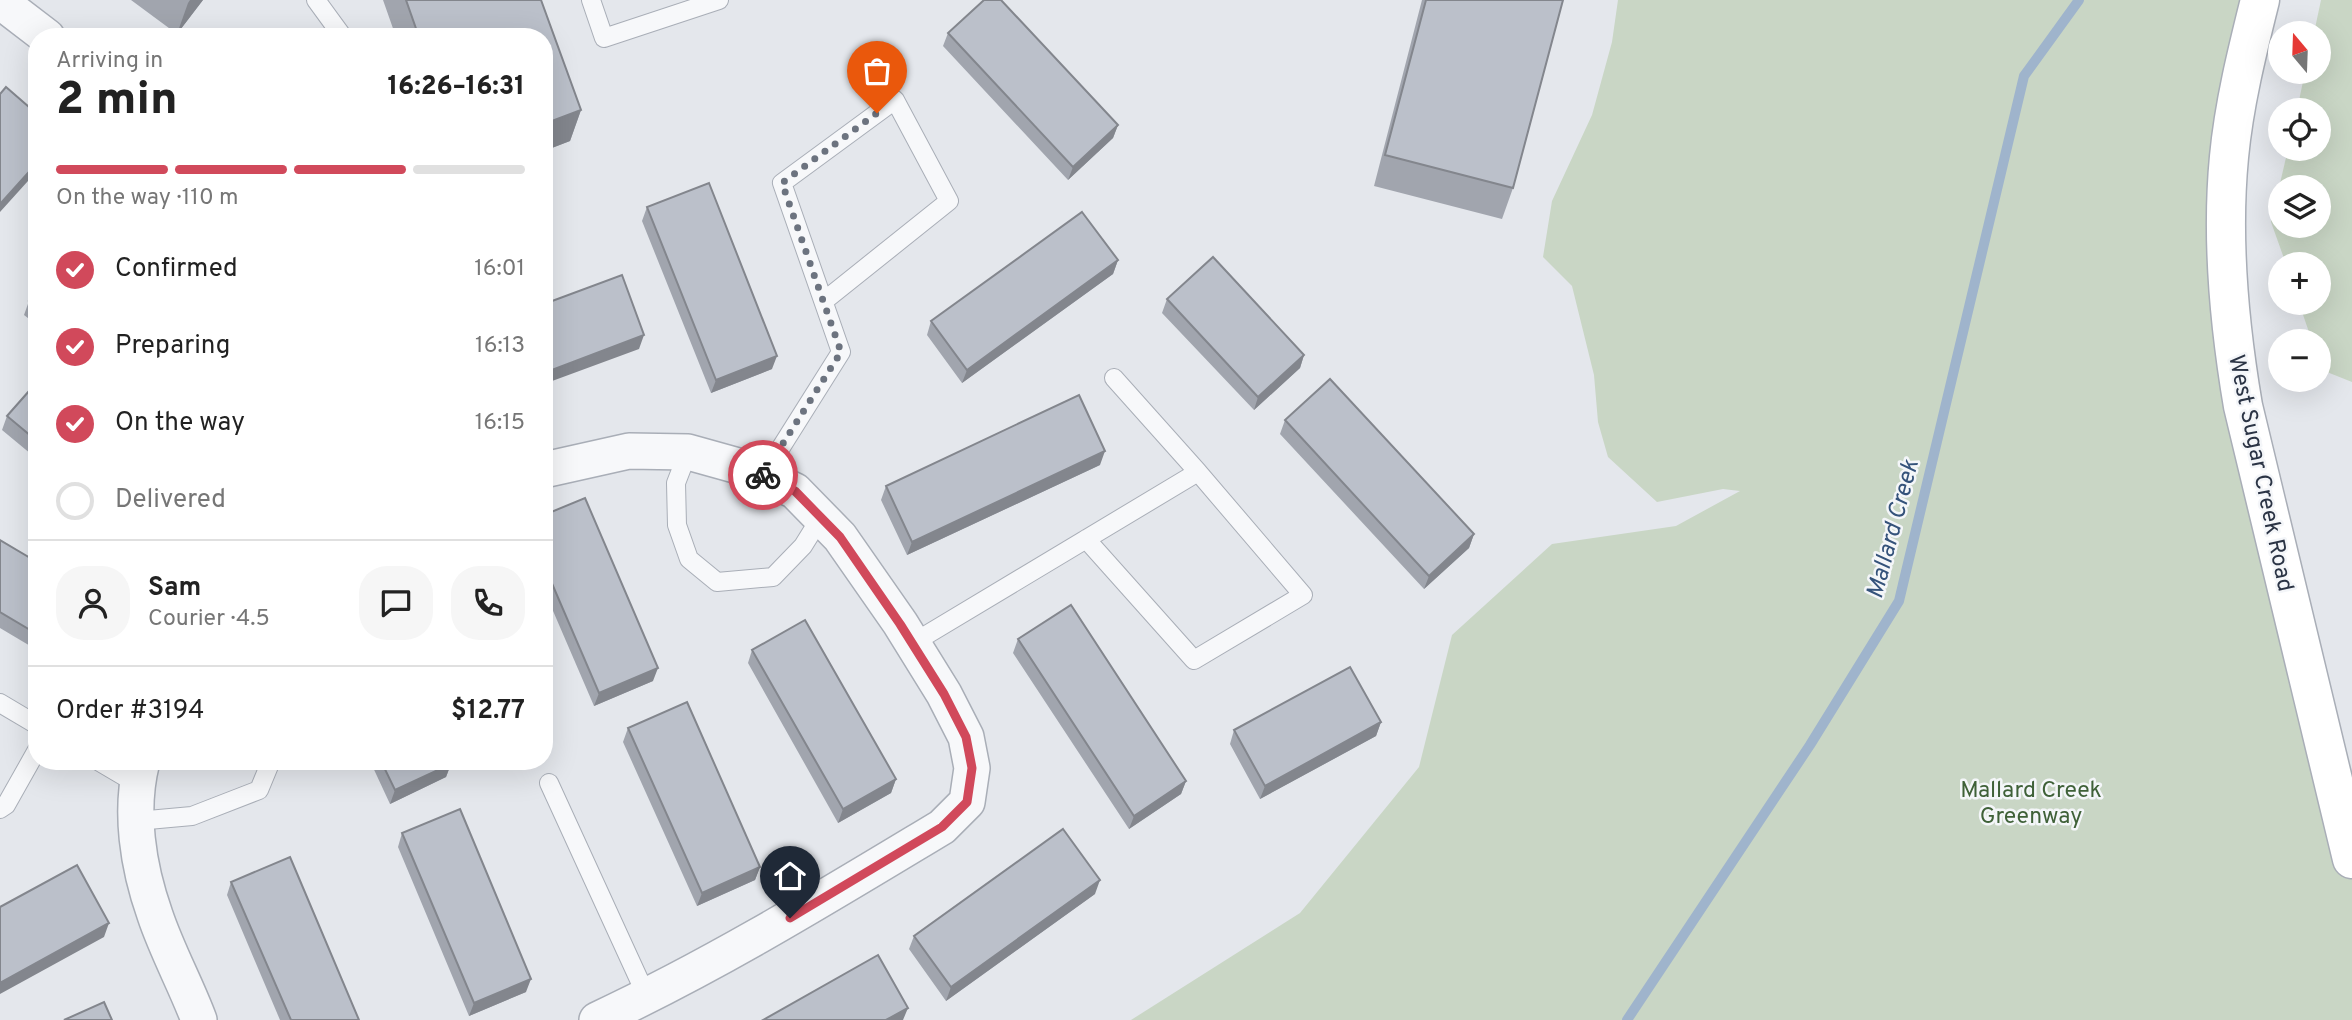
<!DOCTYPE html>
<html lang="en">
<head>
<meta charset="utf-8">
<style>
	body { margin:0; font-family:Overpass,sans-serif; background:#f6f6f6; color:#222; height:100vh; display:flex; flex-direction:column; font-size:26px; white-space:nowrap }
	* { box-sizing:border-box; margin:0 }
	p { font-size:23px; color:#767676 }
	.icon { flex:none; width:38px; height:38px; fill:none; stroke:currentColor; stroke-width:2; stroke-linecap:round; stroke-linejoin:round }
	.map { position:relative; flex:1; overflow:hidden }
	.details { position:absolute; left:28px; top:28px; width:525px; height:742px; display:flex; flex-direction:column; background:#fff; border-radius:28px; box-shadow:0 7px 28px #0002 }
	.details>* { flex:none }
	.needle { width:46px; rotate:341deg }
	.fabs { position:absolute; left:2268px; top:21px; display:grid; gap:14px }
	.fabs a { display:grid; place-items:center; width:63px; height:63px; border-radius:50%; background:#fff; box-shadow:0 7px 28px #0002; font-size:35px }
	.pin { position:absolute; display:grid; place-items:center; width:60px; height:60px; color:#fff; margin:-72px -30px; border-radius:50% 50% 50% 0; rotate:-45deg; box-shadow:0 0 7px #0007 }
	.pin .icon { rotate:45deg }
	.courier { position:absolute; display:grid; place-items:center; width:70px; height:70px; margin:-35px; border:5px solid #d1495b; border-radius:50%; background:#fff; color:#222; box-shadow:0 2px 9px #0007 }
	.overview em { font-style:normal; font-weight:800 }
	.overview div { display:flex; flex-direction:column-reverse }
	.overview { display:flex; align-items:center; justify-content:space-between; height:119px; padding:0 28px }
	h1 { font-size:46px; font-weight:800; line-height:52px }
	.bar { display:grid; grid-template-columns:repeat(4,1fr); gap:10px 7px; align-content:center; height:84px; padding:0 28px }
	.bar i { height:9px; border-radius:5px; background:#e0e0e0 }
	.bar .current { background:#d1495b }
	.bar p { grid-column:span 4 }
	.line { display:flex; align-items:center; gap:18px; padding:0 28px; border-top:2px solid #e0e0e0 }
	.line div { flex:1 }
	.round { display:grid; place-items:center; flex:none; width:74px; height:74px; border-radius:28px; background:#f6f6f6 }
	ol { padding:0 28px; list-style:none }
	li { display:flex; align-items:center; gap:21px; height:77px }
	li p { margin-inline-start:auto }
	li .icon { padding:7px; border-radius:50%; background:#d1495b; color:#fff; stroke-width:4 }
	li:last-child { color:#767676 }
	li i { width:38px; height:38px; border:4px solid #e0e0e0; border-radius:50% }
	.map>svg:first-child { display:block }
</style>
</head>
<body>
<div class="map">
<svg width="2352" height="1020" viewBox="0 0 2352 1020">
	<rect width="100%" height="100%" fill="#e4e7ec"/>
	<path fill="#c9d6c5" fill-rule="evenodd" d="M 1618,0 L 2260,0 L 2225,256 L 2352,856 L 2352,1020 L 1131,1020 L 1300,913 L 1419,767 L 1452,635 L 1552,544 L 1676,526 L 1740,491 L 1723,489 L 1657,502 L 1608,457 L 1598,422 L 1594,375 L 1572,286 L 1543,257 L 1552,201 L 1592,115 L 1612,42 Z
		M 2321,0 L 2352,0 L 2352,382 L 2322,370 L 2319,360 L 2319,341 L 2312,341 L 2299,303 L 2319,303 L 2319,264 L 2286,264 L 2271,222 L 2288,149 L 2319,149 L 2319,110 L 2297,110 L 2305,72 L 2319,72 L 2319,33 L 2314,33 ZM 2280,187 L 2319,187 L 2319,226 L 2280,226 Z"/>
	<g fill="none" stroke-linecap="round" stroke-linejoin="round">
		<path stroke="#9fb4cc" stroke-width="10" d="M 1627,1020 L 1810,745 L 1899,601 L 2024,76 L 2079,0"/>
		<g stroke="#a9aeb7" stroke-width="20">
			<path id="service" d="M 316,0 L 343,37
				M 591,0 L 604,38 L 719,0
				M 1114,378 L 1198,472
				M 688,452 L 676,483 L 677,525 L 689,559 L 717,582 L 773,577 L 803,546 L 821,517
				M 763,476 L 841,352 L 782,183 L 895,100 L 949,201 L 824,301
				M 913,643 L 1198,472 L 1303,595 L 1194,660 L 1086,539
				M 0,703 L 37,725
				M 98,761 L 137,784
				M 549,783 L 647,997
				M 0,809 L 6,805 L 37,750
				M 137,821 L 192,816 L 259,790 L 271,761"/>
		</g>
		<g stroke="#a9aeb7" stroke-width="38">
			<path id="minor" d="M 0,1 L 47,37
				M 544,470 L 629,451 L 688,452 L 749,469 L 795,491 L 840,537 L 900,623 L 944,694 L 966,737 L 972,768 L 967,802 L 942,827 C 829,895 717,964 597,1020
				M 142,761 C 129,811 138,867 155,915 C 167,951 186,985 199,1020"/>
		</g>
		<g stroke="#a9aeb7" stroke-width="41">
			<path id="secondary" d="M 2260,0 C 2247,52 2234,104 2229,157 C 2221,240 2229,324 2243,406 L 2352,859"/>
		</g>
		<use href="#service" stroke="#f7f8fa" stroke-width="18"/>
		<use href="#minor" stroke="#f7f8fa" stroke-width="35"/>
		<use href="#secondary" stroke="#fff" stroke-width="38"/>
	</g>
	<path fill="#a1a5ae" d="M 131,0 L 203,0 L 177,34 Z
		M 383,0 L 541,0 L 581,110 L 570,141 L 544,151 L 544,37 L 396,37 Z
		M 1422,0 L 1563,0 L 1513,188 L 1502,219 L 1374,186 Z
		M 948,33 L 1118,125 L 1113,138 L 1068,180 L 943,46 Z
		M 647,207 L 772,369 L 711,393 L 642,221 Z
		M 1118,260 L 1113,274 L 962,383 L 927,335 L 931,321 Z
		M 37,292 L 37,325 L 24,315 L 29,301 Z
		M 1167,299 L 1304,355 L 1300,368 L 1254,410 L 1162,313 Z
		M 37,382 L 37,459 L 2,430 L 7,416 Z
		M 1285,420 L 1474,534 L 1469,548 L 1424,589 L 1280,434 Z
		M 1100,465 L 907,555 L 881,500 L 886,486 Z
		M 544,515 L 653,681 L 594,706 L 544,590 Z
		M 0,540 L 37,562 L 37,650 L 0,628 Z
		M 1018,639 L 1186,781 L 1181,794 L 1129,829 L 1013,653 Z
		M 752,650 L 896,779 L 891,793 L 838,823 L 748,663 Z
		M 1381,722 L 1376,736 L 1260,799 L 1230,744 L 1234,730 Z
		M 628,728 L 760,867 L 755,880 L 697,906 L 623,742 Z
		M 370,761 L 450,761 L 451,764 L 446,777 L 390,804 Z
		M 402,833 L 526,992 L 469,1016 L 398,847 Z
		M 231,882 L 359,1020 L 280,1020 L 227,895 Z
		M 1095,894 L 946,1001 L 909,949 L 914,936 Z"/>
	<path fill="#83868d" d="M 190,0 L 203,0 L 177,34 L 188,3 Z
		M 581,110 L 570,141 L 544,151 L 544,124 Z
		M 1118,125 L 1113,138 L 1068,180 L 1073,167 Z
		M 37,163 L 37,171 L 0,212 L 0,204 Z
		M 1118,260 L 1113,274 L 962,383 L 967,370 Z
		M 644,335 L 639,349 L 544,384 L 544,373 Z
		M 1304,355 L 1300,368 L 1254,410 L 1258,397 Z
		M 777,356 L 772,369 L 711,393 L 716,380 Z
		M 1105,451 L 1100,465 L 907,555 L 912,542 Z
		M 1474,534 L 1469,548 L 1424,589 L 1429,576 Z
		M 658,668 L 653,681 L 594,706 L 599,693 Z
		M 1381,722 L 1376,736 L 1260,799 L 1265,786 Z
		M 451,764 L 446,777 L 390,804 L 395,790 Z
		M 896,779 L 891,793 L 838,823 L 843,809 Z
		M 1186,781 L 1181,794 L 1129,829 L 1134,816 Z
		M 760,867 L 755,880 L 697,906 L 702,893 Z
		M 1100,880 L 1095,894 L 946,1001 L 951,987 Z
		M 109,923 L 104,937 L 0,994 L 0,983 Z
		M 531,979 L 526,992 L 469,1016 L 474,1003 Z
		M 908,1008 L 903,1020 L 886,1020 Z"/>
	<path fill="#bbc0ca" stroke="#83868d" stroke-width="2" d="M 406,0 L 541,0 L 581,110 L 544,124 L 544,37 L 419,37 Z
		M 984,0 L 1001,0 L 1118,125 L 1073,167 L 948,33 Z
		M 1426,0 L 1563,0 L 1513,188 L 1385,155 Z
		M 6,87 L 37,114 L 37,163 L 0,204 L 0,94 Z
		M 709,183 L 777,356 L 716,380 L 647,207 Z
		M 1082,212 L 1118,260 L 967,370 L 931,321 Z
		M 1213,257 L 1304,355 L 1258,397 L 1167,299 Z
		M 622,275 L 644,335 L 544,373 L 544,304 Z
		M 37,292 L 37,308 L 29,301 Z
		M 1330,379 L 1474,534 L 1429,576 L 1285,420 Z
		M 37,382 L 37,441 L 7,416 Z
		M 1079,395 L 1105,451 L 912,542 L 886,486 Z
		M 585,498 L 658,668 L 599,693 L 544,565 L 544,515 Z
		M 0,540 L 37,562 L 37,634 L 0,612 Z
		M 1071,605 L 1186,781 L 1134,816 L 1018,639 Z
		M 805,620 L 896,779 L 843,809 L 752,650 Z
		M 1350,667 L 1381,722 L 1265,786 L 1234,730 Z
		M 687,702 L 760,867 L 702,893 L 628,728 Z
		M 381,761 L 450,761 L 451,764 L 395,790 Z
		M 460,809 L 531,979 L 474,1003 L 402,833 Z
		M 1063,829 L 1100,880 L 951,987 L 914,936 Z
		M 290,857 L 359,1020 L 291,1020 L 231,882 Z
		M 77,865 L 109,923 L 0,983 L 0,907 Z
		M 878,955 L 908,1008 L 886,1020 L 763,1020 Z
		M 104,1002 L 112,1020 L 64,1020 Z"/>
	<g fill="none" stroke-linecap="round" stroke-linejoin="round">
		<path stroke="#6c737f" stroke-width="7" stroke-dasharray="0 12.6" d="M 763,475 L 841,352 L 782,183 L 877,113"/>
		<path stroke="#d1495b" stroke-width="9" d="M 763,475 L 795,491 L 840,537 L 900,624 L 944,694 L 966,737 L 972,768 L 967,802 L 942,827 L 790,918"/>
	</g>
	<g text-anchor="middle" stroke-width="5" stroke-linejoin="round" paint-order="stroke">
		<g font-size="23" fill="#2b3445" stroke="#f4f6f9">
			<text transform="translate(2262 473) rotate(78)" y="8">West Sugar Creek Road</text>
		</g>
		<g font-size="23" fill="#3f6138" stroke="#f4f6f9">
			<text x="2031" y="797">Mallard Creek<tspan x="2031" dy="26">Greenway</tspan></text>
		</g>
		<g font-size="24" font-style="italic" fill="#34527a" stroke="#f4f6f9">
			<text transform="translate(1892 529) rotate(-75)" y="8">Mallard Creek</text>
		</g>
	</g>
</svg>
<div class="fabs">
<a><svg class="needle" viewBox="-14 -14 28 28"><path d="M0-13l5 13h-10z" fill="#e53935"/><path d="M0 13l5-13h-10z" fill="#767676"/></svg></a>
<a><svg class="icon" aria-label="locate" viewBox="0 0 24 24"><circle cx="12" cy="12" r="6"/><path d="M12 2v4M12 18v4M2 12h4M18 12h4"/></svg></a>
<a><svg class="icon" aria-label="layers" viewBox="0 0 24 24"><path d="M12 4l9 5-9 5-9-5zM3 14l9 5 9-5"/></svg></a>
<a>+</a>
<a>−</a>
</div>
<div class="pin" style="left:877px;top:113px;background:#ea580c"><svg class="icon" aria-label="bag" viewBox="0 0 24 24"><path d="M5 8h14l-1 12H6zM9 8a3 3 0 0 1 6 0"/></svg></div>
<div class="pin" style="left:790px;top:918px;background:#1f2937"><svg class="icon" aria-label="home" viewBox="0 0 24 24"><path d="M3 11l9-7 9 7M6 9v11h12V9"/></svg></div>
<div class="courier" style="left:763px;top:475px"><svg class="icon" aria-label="bike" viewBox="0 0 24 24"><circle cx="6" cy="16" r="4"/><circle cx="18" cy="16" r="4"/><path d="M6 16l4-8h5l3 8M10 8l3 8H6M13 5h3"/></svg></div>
<section class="details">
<div class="overview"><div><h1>2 min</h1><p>Arriving in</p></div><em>16:26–16:31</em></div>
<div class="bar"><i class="current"></i><i class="current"></i><i class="current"></i><i></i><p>On the way · 110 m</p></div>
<ol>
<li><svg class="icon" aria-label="check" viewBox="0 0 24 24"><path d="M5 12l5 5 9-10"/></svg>Confirmed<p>16:01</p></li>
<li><svg class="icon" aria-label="check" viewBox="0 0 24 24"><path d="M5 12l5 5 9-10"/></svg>Preparing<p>16:13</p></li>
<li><svg class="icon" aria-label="check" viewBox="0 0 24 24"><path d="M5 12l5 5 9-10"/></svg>On the way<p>16:15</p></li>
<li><i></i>Delivered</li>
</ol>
<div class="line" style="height:126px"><a class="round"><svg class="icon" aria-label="person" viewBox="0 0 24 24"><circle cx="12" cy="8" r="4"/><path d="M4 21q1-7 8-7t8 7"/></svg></a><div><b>Sam</b><p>Courier · 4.5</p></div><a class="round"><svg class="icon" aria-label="chat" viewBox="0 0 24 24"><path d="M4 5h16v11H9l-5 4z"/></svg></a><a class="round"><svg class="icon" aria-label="phone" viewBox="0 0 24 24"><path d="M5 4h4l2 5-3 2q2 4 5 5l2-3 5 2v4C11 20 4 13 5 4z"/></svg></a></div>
<div class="line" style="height:91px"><div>Order #3194</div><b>$12.77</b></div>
</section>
</div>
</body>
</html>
